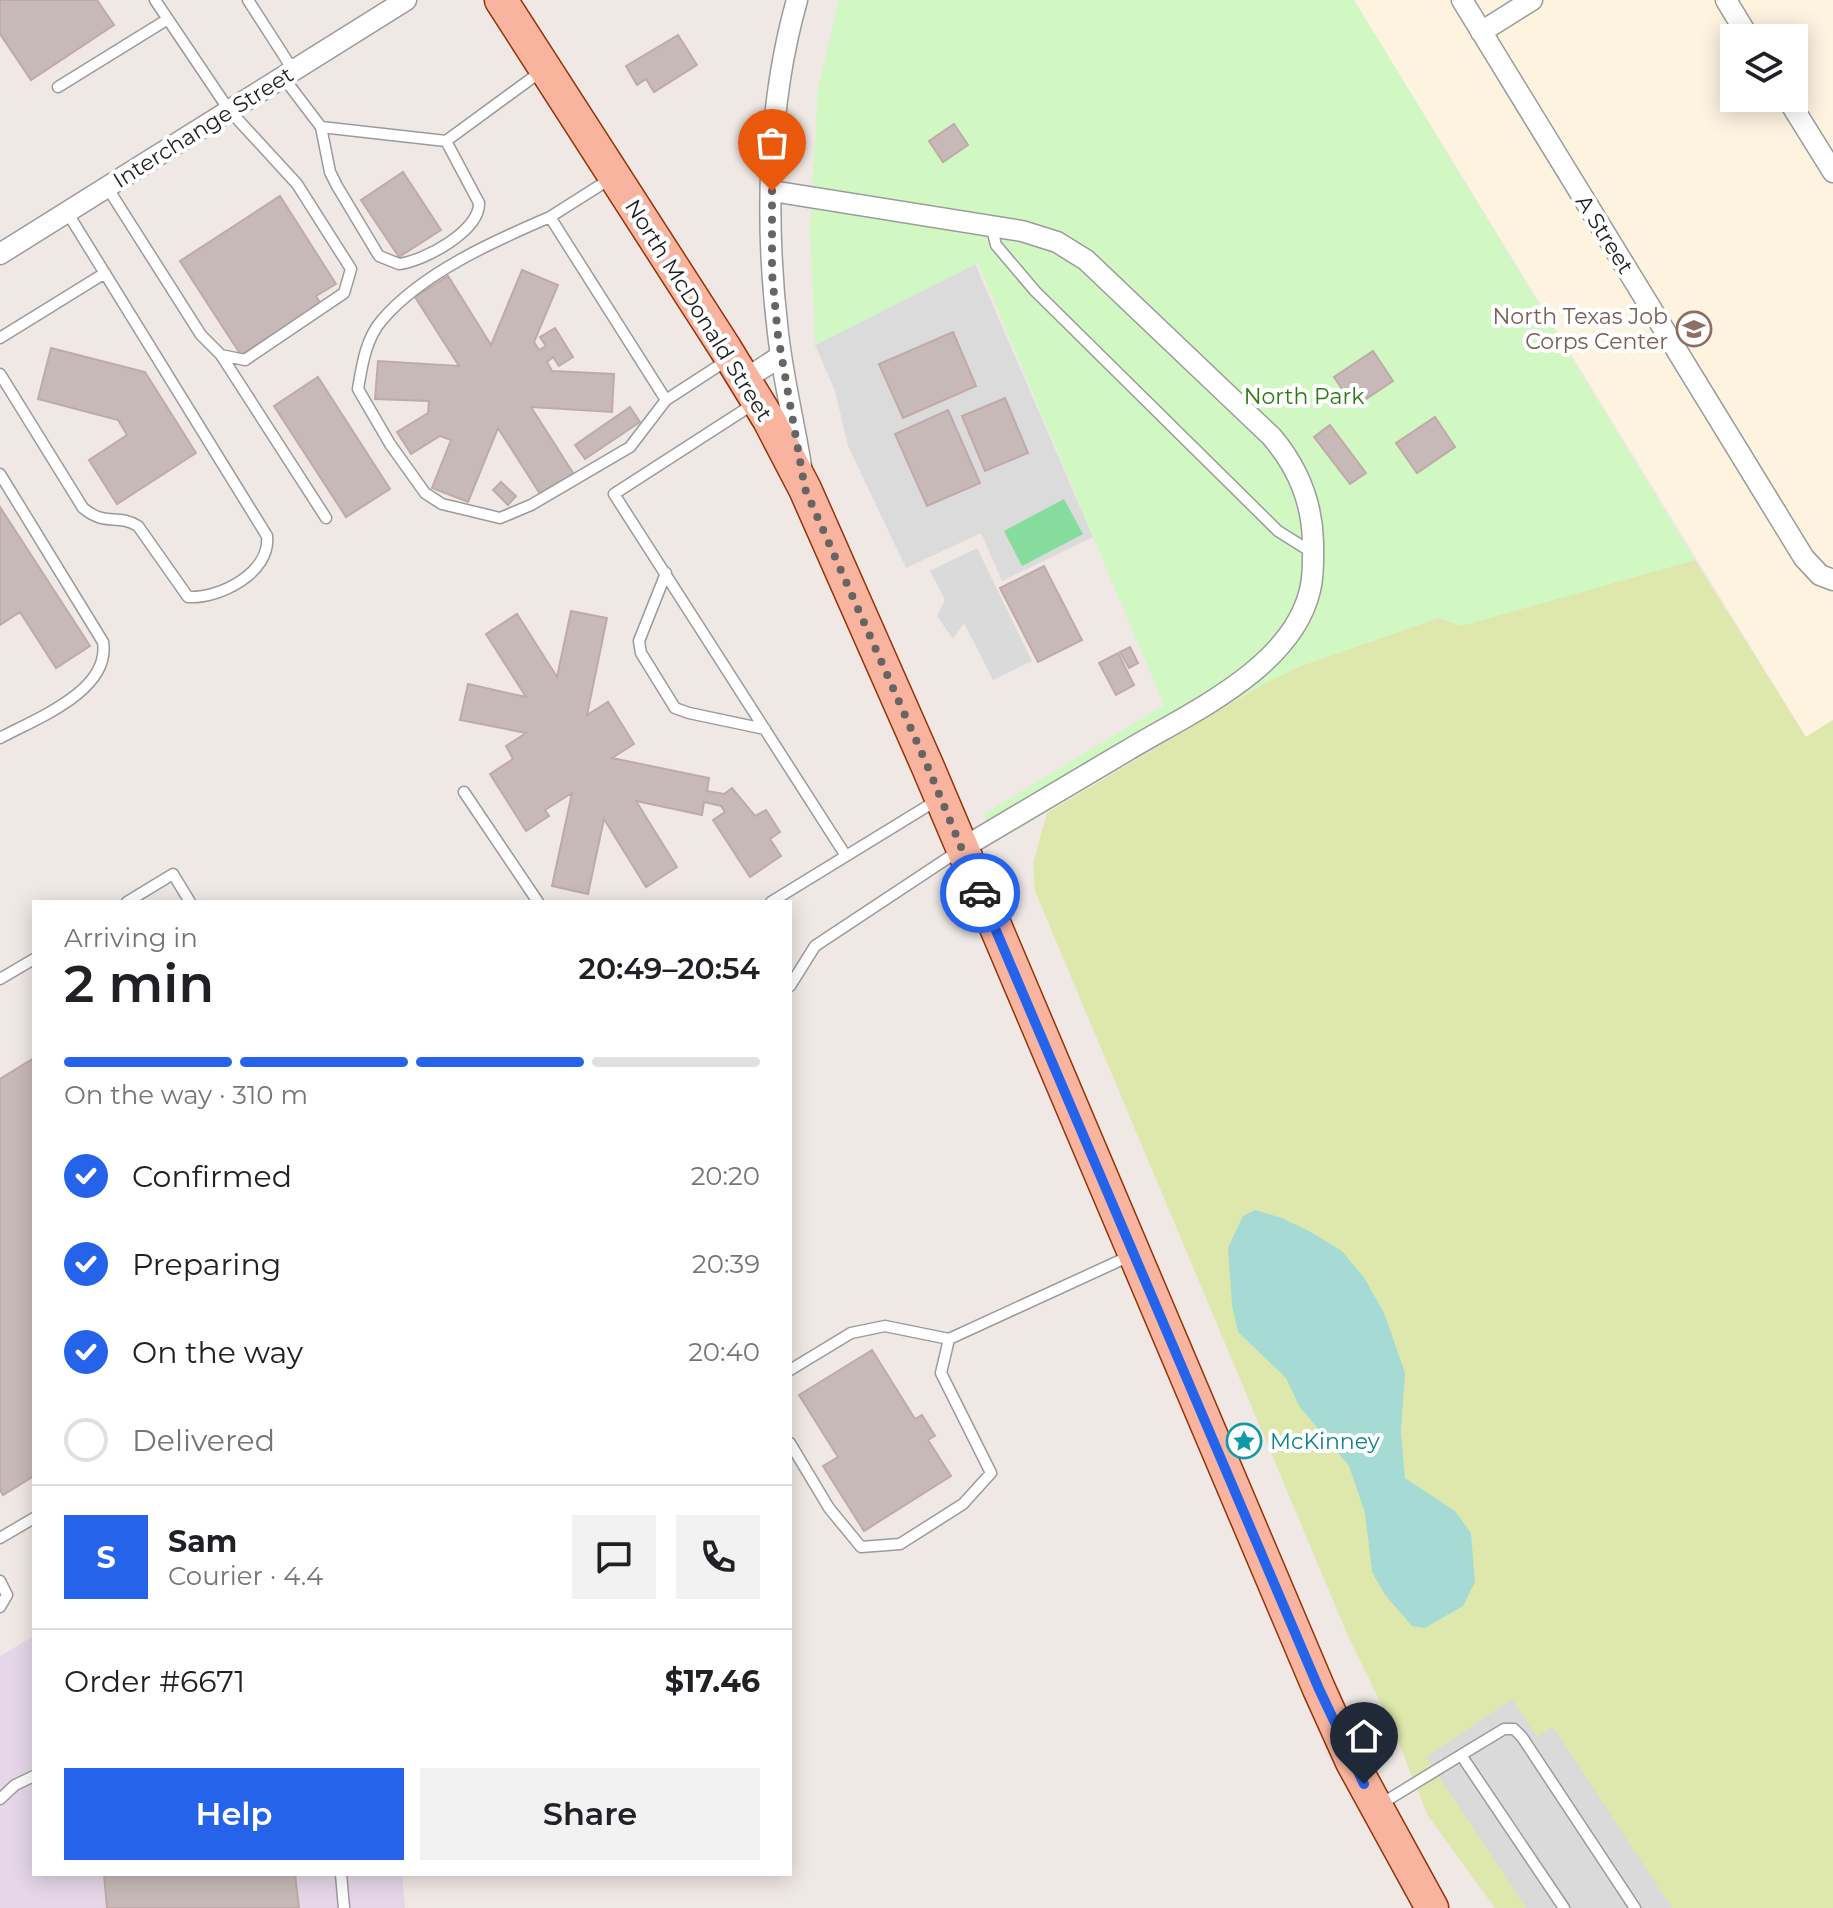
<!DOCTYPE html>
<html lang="en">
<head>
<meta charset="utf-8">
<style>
	body { margin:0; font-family:Montserrat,sans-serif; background:#f2f2f2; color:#202124; height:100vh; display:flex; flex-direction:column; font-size:30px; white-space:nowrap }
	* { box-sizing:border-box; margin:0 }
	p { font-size:26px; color:#757577 }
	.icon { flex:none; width:44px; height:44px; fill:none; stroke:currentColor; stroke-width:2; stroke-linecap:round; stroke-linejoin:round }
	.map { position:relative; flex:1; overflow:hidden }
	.details { position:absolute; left:32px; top:900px; width:760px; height:976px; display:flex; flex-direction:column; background:#fff; border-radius:0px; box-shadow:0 4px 20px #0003 }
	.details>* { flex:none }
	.buttons { position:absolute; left:1720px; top:24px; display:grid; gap:16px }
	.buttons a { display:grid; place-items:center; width:88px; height:88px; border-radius:0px; background:#fff; box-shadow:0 4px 20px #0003; font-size:40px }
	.pin { position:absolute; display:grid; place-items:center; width:68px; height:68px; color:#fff; margin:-82px -34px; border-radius:50% 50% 50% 0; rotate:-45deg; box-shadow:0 0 8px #0007 }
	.pin .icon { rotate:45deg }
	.courier { position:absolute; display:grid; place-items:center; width:80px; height:80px; margin:-40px; border:6px solid #2563eb; border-radius:50%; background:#fff; color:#222; box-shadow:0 2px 10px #0007 }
	.headline em { font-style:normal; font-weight:600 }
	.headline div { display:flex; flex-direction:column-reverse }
	.headline { display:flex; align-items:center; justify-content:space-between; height:136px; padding:0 32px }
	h1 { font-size:52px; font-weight:600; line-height:60px }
	.bar { display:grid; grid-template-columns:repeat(4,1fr); gap:12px 8px; align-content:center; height:96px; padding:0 32px }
	.bar i { height:10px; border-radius:6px; background:#e0e0e0 }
	.bar .selected { background:#2563eb }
	.bar p { grid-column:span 4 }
	.line { display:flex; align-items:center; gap:20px; padding:0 32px; border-top:2px solid #e0e0e0 }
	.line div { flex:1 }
	.round { display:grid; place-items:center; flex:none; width:84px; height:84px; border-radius:0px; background:#f2f2f2 }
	ol { padding:0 32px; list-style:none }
	li { display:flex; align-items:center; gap:24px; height:88px }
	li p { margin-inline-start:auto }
	li .icon { padding:8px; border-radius:50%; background:#2563eb; color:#fff; stroke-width:4 }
	li:last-child { color:#757577 }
	li i { width:44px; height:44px; border:4px solid #e0e0e0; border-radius:50% }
	.primary-button { display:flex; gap:16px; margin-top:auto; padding:16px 32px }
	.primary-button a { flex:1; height:92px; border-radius:0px; background:#2563eb; color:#fff; font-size:32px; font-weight:600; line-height:92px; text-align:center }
	.primary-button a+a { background:#f2f2f2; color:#202124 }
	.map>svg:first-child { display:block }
</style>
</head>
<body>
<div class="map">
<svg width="1833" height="1908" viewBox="0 0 1833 1908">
	<rect width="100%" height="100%" fill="#efe8e5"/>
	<path fill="#dcdbdc" d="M 975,264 L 1093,537 L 1002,581 L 981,533 L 906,568 L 848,446 L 835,391 L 815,345 Z"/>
	<path fill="#e5d7e8" d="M 34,1636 L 34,1874 L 402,1874 L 405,1908 L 0,1908 L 0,1656 Z"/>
	<path fill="#fef3df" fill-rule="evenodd" d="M 1354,0 L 1833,0 L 1833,720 L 1806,737 ZM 1734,38 L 1794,38 L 1794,98 L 1734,98 Z"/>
	<path fill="#dee8ac" d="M 1695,560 L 1806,737 L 1833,720 L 1833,1908 L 1495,1908 L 1428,1816 L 1392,1726 L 1348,1636 L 1035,891 L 1033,864 L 1047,813 L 1265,683 L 1301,666 L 1438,618 L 1461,625 Z"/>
	<path fill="#d1f8c3" d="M 839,0 L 1354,0 L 1695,560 L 1461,626 L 1438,618 L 1301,666 L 1265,683 L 996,842 L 984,814 L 1164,705 L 978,263 L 815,345 L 810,225 L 818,89 Z"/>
	<path fill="#85dc9d" d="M 1064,499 L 1083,534 L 1022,566 L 1004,531 Z"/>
	<path fill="#dadada" d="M 977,548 L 1032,661 L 993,680 L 964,623 L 953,639 L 937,616 L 945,600 L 930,571 Z
		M 1512,1699 L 1537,1737 L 1553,1727 L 1672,1908 L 1526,1908 L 1426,1757 Z"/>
	<path fill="#a6dbd5" d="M 1255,1210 L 1282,1218 L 1309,1231 L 1342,1251 L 1365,1279 L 1385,1315 L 1405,1373 L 1401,1432 L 1405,1478 L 1455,1511 L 1471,1533 L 1475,1582 L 1463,1606 L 1425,1628 L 1412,1626 L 1385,1595 L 1372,1572 L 1365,1513 L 1349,1466 L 1299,1406 L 1286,1378 L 1238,1332 L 1232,1305 L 1228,1248 L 1243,1216 Z"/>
	<path fill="#c7b9b8" stroke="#c0aaa7" stroke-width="2" d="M 0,0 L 97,0 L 114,25 L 31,80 L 0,34 Z
		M 678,35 L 697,65 L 654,92 L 646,79 L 637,85 L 626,66 Z
		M 954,124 L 968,145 L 943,162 L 929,141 Z
		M 403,172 L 441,230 L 399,257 L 361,200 Z
		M 280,196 L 336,284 L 316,296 L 321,304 L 241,355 L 180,261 Z
		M 522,270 L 558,285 L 534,342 L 539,350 L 546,346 L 540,337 L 555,328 L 573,357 L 559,366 L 553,357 L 547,362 L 552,371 L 614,374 L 612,412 L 531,407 L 575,476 L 542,497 L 498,428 L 468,502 L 432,488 L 451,440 L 440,436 L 411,454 L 397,432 L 428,413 L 429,401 L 375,399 L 378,361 L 459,366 L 415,297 L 448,276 L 491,345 Z
		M 953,332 L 976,386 L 903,418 L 879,364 Z
		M 51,348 L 145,372 L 196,453 L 117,504 L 89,460 L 127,435 L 118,420 L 38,399 Z
		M 1373,351 L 1393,381 L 1354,407 L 1334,377 Z
		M 318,377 L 390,489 L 346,517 L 274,406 Z
		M 1005,398 L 1028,453 L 985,471 L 962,416 Z
		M 630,407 L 640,422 L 585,459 L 575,445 Z
		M 948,410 L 980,483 L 927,506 L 895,434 Z
		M 1435,417 L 1455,447 L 1417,473 L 1396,443 Z
		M 1330,425 L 1366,473 L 1350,484 L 1314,437 Z
		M 501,482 L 516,496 L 508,505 L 493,490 Z
		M 0,507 L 90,646 L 56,668 L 20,612 L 0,625 Z
		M 1044,566 L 1082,640 L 1038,662 L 1000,588 Z
		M 571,611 L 607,618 L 587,715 L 608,702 L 634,744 L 612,758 L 709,778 L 707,791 L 724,794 L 732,788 L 755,816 L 766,810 L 780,832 L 770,839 L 781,856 L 750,877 L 713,820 L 725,812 L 721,806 L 704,802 L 702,815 L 636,801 L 677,867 L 646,887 L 604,819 L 588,894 L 552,886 L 572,793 L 545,810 L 549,816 L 526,831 L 490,774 L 513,759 L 506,746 L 526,733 L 460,720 L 468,684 L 526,697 L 486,634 L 517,614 L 557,677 Z
		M 1130,647 L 1138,663 L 1129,668 L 1120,652 Z
		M 1118,653 L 1134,685 L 1116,695 L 1099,663 Z
		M 34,1058 L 34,1476 L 3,1495 L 0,1490 L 0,1079 Z
		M 872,1350 L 915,1419 L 922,1415 L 935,1436 L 928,1440 L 951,1476 L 864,1531 L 823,1466 L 838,1457 L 799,1395 Z
		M 104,1874 L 295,1874 L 299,1908 L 107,1908 Z"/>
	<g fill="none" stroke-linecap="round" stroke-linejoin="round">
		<g stroke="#9b9b9b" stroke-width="13">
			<path id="lane" d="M 248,0 L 293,70
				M 283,77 L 321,127 L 330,172 L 337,186 L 379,256 L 399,264 C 424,261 480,231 479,203 L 446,141 L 543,70
				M 58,87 L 168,19
				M 321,127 L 446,141
				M 610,179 L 550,217 L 666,400 L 726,361
				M 107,187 L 201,335 L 221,355 L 245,360 L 344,293 L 351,269 L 297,184 L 229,110 L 155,0
				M 550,217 C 494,241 422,273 382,320 C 366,338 362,365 358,389 L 390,444 L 425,493 L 442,504 L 500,518 L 531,505 L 630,447 L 666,400
				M 991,225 L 996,245 L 1035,291 L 1278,531 L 1313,553
				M 0,338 L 105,273
				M 221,355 L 326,518
				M 0,374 L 83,508 C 106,527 116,513 138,526 L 188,597 C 219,599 271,573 267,536 L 67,212
				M 755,403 L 614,494 L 846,856
				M 0,474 L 103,642 C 111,691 35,719 0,738
				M 666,573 L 639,641 L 641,653 L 675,708 L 689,713 L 765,729
				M 464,792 L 538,902
				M 127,902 L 173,874 L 190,902
				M 771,902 L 939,799
				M 0,979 L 34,959
				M 790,986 L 815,946 L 957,852
				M 790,1370 L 851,1333 L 885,1326 L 949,1339 L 1132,1255
				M 790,1443 L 829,1508 L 861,1547 L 900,1544 L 963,1504 L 991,1473 L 941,1373 L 949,1339
				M 0,1538 L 34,1518
				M 0,1581 L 7,1595 L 0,1607
				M 0,1799 L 15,1785 L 34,1776
				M 1381,1804 L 1461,1755
				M 341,1874 L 344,1908
				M 1564,1908 L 1461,1755 L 1504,1729 L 1514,1729 L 1522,1737 L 1635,1908"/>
		</g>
		<g stroke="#9b9b9b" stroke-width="23">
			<path id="street" d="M 797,0 C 767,106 765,225 778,333 C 783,378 794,422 801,466
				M 1462,0 L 1804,558 L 1820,575 L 1833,580
				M 1726,0 L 1749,38
				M 1481,32 L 1532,0
				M 1787,98 L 1833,172
				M 772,191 L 1022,231 L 1057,242 L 1086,260 L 1272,437 C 1298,468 1312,501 1313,542 C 1313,558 1314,575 1310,590 C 1292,668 1191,712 1128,750 C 1073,783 1017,816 961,849
				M 0,254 L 406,0
				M 744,380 L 781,356"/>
		</g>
		<g stroke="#953304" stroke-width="35">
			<path id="primary" d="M 501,0 L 725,348 L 769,420 L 805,489 L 927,765 L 1319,1689 L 1352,1762 L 1432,1908"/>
		</g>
		<use href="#lane" stroke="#fff" stroke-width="10"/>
		<use href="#street" stroke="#fff" stroke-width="20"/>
		<use href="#primary" stroke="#f9b4a0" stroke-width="32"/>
	</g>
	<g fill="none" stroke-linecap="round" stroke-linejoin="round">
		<path stroke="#676564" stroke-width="8" stroke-dasharray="0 14.4" d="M 772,191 L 772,273 L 778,336 L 805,489 L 927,765 L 980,893"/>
		<path stroke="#2563eb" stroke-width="10" d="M 980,893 L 1319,1689 L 1364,1784"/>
	</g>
	<defs>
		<g id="school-ring" transform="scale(1.8)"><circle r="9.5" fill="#fff" stroke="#8d6e63" stroke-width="1.5"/><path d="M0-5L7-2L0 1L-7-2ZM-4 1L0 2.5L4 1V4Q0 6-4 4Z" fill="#8d6e63"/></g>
		<g id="sight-ring" transform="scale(1.8)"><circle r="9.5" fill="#fff" stroke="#0f9aa8" stroke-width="1.5"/><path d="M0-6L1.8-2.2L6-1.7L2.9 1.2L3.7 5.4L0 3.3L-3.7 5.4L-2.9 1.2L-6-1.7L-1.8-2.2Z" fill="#0f9aa8"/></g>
	</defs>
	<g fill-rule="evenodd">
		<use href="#school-ring" x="1694" y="329"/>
		<use href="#sight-ring" x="1244" y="1441"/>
	</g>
	<g text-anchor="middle" stroke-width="8" stroke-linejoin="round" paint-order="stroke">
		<g font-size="22" fill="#1e1e1e" stroke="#fff">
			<text transform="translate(203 127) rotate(-32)" y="8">Interchange Street</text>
			<text transform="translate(1605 234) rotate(58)" y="8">A Street</text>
			<text transform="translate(699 310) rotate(58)" y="8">North McDonald Street</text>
		</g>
		<g font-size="22" fill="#785e54" stroke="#fff" text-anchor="end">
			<text x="1668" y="324">North Texas Job<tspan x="1668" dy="25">Corps Center</tspan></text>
		</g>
		<g font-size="22" fill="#2a7a0f" stroke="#fff">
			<text x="1304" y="404">North Park</text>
		</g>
		<g font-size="22" fill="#0d838f" stroke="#fff" text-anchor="start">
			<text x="1270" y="1449">McKinney</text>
		</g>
	</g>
</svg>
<div class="buttons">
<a><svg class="icon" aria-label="layers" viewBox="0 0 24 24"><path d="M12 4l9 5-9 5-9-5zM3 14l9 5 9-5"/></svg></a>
</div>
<div class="pin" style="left:772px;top:191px;background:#ea580c"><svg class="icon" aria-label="bag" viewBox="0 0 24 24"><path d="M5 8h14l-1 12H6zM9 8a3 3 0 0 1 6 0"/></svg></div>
<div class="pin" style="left:1364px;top:1784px;background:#1f2937"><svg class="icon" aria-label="home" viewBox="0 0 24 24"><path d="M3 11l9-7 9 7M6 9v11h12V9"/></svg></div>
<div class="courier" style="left:980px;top:893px"><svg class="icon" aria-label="car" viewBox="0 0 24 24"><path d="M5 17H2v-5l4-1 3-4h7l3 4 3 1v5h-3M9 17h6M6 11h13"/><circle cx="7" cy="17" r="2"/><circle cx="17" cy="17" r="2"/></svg></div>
<section class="details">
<div class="headline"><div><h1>2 min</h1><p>Arriving in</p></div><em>20:49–20:54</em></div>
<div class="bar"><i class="selected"></i><i class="selected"></i><i class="selected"></i><i></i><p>On the way · 310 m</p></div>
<ol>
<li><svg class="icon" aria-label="check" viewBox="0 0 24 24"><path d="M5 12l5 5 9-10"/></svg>Confirmed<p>20:20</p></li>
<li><svg class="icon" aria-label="check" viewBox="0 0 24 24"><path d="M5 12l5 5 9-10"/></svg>Preparing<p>20:39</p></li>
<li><svg class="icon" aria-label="check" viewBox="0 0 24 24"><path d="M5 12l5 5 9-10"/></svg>On the way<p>20:40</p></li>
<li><i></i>Delivered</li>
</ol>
<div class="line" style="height:144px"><b class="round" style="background:#2563eb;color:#fff">S</b><div><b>Sam</b><p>Courier · 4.4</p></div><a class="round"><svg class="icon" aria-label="chat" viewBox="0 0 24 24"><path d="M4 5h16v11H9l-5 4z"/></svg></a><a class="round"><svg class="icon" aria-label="phone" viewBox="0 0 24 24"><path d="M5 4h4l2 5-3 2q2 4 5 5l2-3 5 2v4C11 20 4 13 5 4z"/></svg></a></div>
<div class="line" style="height:104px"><div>Order #6671</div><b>$17.46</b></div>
<div class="primary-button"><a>Help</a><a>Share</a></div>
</section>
</div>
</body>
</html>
